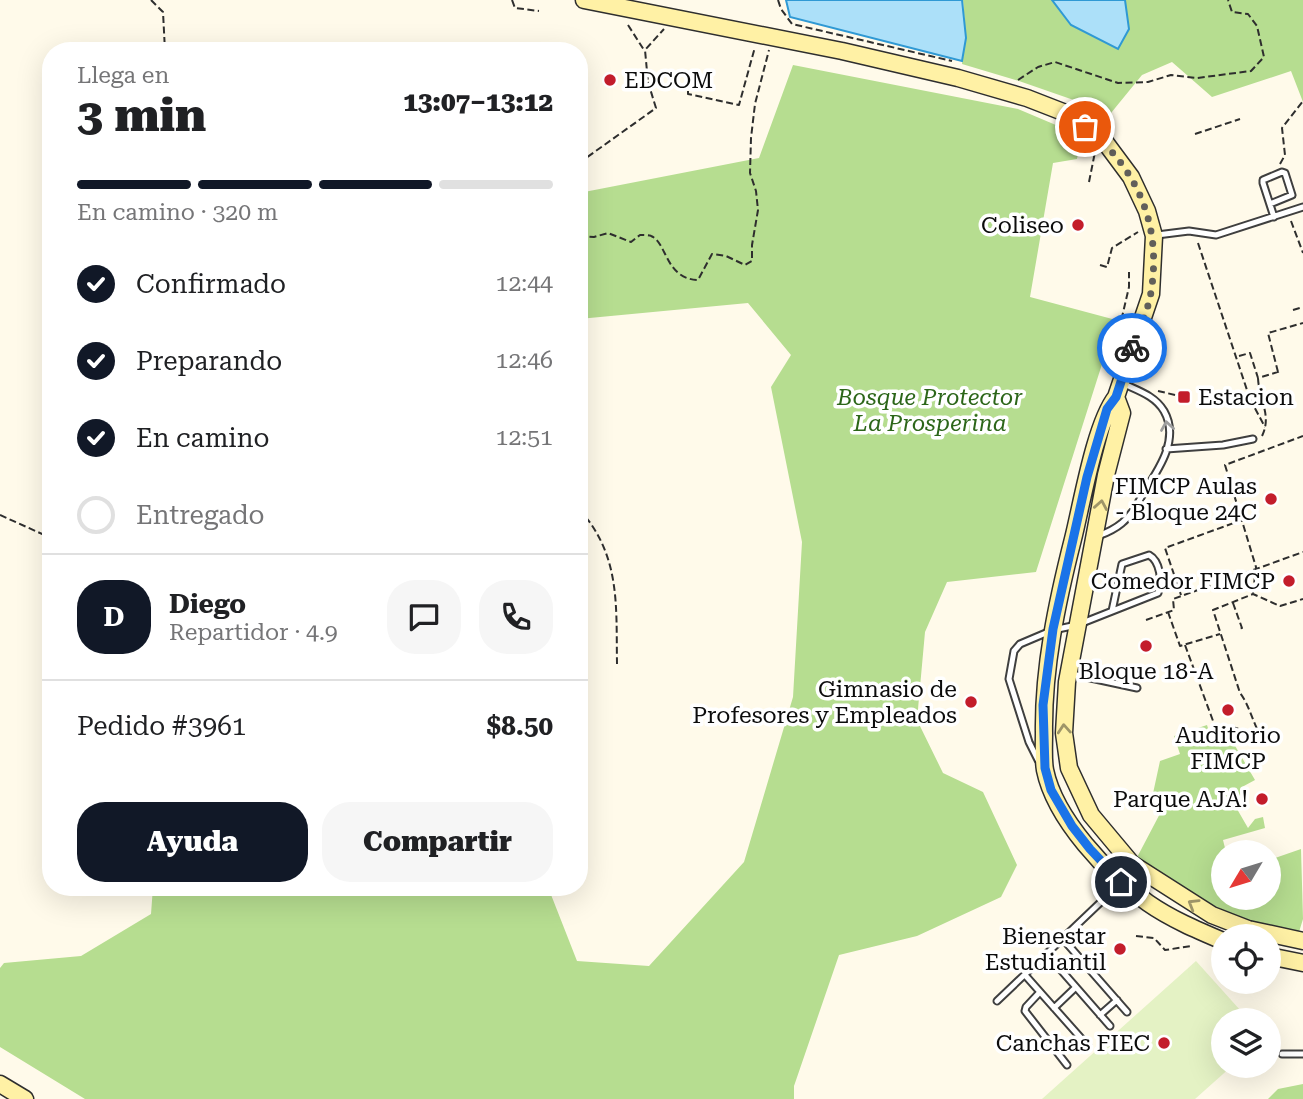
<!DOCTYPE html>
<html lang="es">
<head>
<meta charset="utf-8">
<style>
	body { margin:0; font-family:"Roboto Serif",serif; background:#f6f6f6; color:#202124; height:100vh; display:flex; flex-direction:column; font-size:26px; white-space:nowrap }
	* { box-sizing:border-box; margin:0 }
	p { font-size:23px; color:#757577 }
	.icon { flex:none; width:38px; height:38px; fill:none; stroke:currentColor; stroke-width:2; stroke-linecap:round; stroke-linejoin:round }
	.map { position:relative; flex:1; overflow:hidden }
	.sheet { position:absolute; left:42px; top:42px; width:546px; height:854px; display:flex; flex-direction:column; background:#fff; border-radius:28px; box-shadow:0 7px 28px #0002 }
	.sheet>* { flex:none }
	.needle { width:46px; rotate:232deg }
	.buttons { position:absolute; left:1211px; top:840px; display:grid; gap:14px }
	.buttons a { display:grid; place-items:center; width:70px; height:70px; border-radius:50%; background:#fff; box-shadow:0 7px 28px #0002; font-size:35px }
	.pin { position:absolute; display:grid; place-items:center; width:60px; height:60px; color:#fff; margin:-30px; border:4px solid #fff; border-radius:50%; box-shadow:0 2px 7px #0007 }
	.courier { position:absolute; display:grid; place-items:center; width:70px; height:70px; margin:-35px; border:5px solid #1a73e8; border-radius:50%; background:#fff; color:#222; box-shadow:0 2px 9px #0007 }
	.overview em { font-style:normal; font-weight:800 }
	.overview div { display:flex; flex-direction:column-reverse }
	.overview { display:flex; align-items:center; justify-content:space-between; height:119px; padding:0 35px }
	h1 { font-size:46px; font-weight:800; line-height:52px }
	.bar { display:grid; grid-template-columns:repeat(4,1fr); gap:10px 7px; align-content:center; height:84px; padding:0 35px }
	.bar i { height:9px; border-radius:5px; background:#e0e0e0 }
	.bar .on { background:#111827 }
	.bar p { grid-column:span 4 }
	.line { display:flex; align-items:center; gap:18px; padding:0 35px; border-top:2px solid #e0e0e0 }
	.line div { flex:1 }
	.round { display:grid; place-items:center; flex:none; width:74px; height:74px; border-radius:28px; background:#f6f6f6 }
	ol { padding:0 35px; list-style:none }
	li { display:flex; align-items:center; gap:21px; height:77px }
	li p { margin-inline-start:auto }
	li .icon { padding:7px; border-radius:50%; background:#111827; color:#fff; stroke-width:4 }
	li:last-child { color:#757577 }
	li i { width:38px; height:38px; border:4px solid #e0e0e0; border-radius:50% }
	.action { display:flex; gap:14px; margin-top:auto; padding:14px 35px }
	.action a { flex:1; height:80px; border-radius:28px; background:#111827; color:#fff; font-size:28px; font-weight:800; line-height:80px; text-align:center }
	.action a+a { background:#f6f6f6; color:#202124 }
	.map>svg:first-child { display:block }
</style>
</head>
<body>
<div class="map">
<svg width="1303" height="1099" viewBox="0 0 1303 1099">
	<rect width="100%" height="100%" fill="#fffaea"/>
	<path fill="#b6dd90" d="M 963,0 L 1052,0 L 1072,25 L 1129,29 L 1125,0 L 1303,0 L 1303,102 L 1291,71 L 1212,97 L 1172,62 L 1142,75 L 1111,113 L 1019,81 L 962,64 L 966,38 Z
		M 793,65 L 1018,109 L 1070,131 L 1079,146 L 1077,159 L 1053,163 L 1030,297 L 1116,320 L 1036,572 L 947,582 L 925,632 L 917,720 L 943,773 L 983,792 L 1017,865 L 1001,897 L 917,936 L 839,955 L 794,1086 L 794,1099 L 85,1099 L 0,1047 L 0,968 L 4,963 L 81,956 L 151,914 L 153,887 L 548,887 L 577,961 L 649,966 L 744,862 L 793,697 L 802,542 L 771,387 L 791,355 L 748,303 L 579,319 L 579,193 L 759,158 Z
		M 1207,725 L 1211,738 L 1234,744 L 1255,780 L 1242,787 L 1237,809 L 1248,828 L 1255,819 L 1263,817 L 1265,828 L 1223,840 L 1226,852 L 1223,852 L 1223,898 L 1269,898 L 1269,860 L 1301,849 L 1303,919 L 1299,932 L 1251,924 L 1133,865 L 1164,806 L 1152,798 L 1160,761 L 1180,754 L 1174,736 Z
		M 1303,1084 L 1303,1099 L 1268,1099 L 1278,1089 Z"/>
	<path fill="#e4f2c4" d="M 1196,961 L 1249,1020 L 1223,1020 L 1223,1066 L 1232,1066 L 1195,1099 L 1042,1099 Z"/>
	<path fill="#ace0f9" stroke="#2f99d4" stroke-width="2" d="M 786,0 L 962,0 L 966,38 L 962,61 L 790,17 Z
		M 1052,0 L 1125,0 L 1129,29 L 1118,49 L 1071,25 Z"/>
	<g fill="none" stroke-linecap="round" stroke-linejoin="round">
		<g stroke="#3f3f3f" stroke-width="9">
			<path id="lane" d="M 1270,204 L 1292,195 L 1285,173 L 1282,172 L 1263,180 L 1263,183 L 1274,217
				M 1157,235 L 1189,231 L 1216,235 L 1303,207
				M 1166,449 L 1223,445 L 1253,439
				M 1098,536 C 1106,533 1115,529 1122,523 C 1132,515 1138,503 1144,492 C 1159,469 1180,439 1164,411 C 1155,396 1139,391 1124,384
				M 1072,674 L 1137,688
				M 1038,760 L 1029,742 L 1009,679 L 1014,651 L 1020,644 L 1053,630 L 1077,625 L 1158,593 C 1163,582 1160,561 1149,555 L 1122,564 L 1112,611
				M 1063,939 L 1127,1012
				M 1047,954 L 1110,1026
				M 1025,975 L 1088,1046
				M 1040,992 L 1026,1007 L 1025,1011 L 1067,1065
				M 997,1001 L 1104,899
				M 1054,1008 L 1076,987
				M 1100,1015 L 1117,1000
				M 1282,1054 L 1303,1054"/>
		</g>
		<g stroke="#2e2e2e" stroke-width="19">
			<path id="secondary" d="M 584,0 L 842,51 L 958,78 L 1027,98 L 1063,112 L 1085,127 L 1105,142 L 1131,177 L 1147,211 L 1154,236 L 1151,294 L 1116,397 C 1095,424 1082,503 1073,539 C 1057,602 1043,668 1044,733 C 1044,745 1043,759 1045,770 C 1055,819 1108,875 1148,903 C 1171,919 1197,930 1223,941
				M 1116,397 L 1122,413 L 1106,475 L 1067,682 L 1064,733 L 1069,768 L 1091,815 L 1132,864 L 1212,915 L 1248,929 L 1303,941
				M 1269,956 L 1303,963
				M 0,1084 L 25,1099"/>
		</g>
		<path stroke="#2e2e2e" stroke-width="2" stroke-dasharray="7 3.5" stroke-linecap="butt" d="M 151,0 L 163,12 L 165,51
			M 512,0 L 515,8 L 539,11
			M 778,0 L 781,9 L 792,24 L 952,61
			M 628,25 L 644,50
			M 1018,80 L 1038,67 L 1055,62 L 1118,83 L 1148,82 L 1171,75 L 1197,78 L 1251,71 L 1264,57 L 1257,26 L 1248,14 L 1232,12 L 1228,0
			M 640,83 L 648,82 L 645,50 L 664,29
			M 688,91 L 688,94 L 739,105 L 755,47
			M 1195,134 L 1240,119
			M 579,163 L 656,108 L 648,82
			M 1280,164 L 1285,155 L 1282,128 L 1303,101
			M 1089,182 L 1095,152
			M 1291,221 L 1303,253
			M 579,236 L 594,237 L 608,233 L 631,242 L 640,235 C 641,235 651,235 651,236 C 667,242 665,279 698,280 L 712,254 L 726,256 L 745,265 L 752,261 L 752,245 L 758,210 L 756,191 L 750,173 L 751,138 L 755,104 L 769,50
			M 1198,243 L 1250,399 L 1238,404
			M 1100,265 L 1107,267 L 1112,248 L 1138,232
			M 1293,310 L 1303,307
			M 1123,330 L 1122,317 L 1129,287 L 1129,272
			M 1239,356 L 1250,353 L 1258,378 L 1281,371
			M 1278,372 L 1268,333 L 1303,323
			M 1258,378 C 1259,401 1273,416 1261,438
			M 1158,391 L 1184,397
			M 1250,399 L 1265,427
			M 579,509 C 621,555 616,606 617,664
			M 0,515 L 51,538
			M 1253,593 L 1256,567 L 1225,465 L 1303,436
			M 1181,595 L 1165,548 L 1242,520
			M 1233,603 L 1242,628 L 1238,629
			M 1168,612 L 1180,646 L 1220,634
			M 1146,620 L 1174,610 L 1173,599 L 1303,552
			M 1185,645 L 1216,729 C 1239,724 1239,729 1257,742
			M 1262,738 C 1253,724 1250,706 1240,693 L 1213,610 L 1253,594 L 1280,606 L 1303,599
			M 1136,936 L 1154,938 L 1165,950 L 1192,946
			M 1059,1038 L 1071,1042"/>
		<use href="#lane" stroke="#fff" stroke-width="5"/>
		<use href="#secondary" stroke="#fff1a5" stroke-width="16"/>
	</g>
	<defs><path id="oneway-chevron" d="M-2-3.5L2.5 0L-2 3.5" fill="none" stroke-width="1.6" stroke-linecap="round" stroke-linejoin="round" transform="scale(1.75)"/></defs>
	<use stroke="#9e9e9e" href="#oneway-chevron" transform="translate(1167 426) rotate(-99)"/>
	<g stroke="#9e9568">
		<use href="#oneway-chevron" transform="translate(1101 505) rotate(-80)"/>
		<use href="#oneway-chevron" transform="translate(1064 729) rotate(-94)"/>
		<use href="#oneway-chevron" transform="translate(1193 904) rotate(-149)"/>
	</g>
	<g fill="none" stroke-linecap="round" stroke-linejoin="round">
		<path stroke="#615f5a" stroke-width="7" stroke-dasharray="0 12.6" d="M 1085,127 C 1138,168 1162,226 1151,292 C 1148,311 1139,330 1132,348"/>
		<path stroke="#1a73e8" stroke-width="9" d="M 1121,882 L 1090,849 L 1072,826 L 1051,790 L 1045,768 L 1043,705 L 1053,629 L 1087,477 L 1107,409 L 1116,397 L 1132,348"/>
	</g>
	<g fill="#c31d2b" stroke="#fff" stroke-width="2.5">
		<circle cx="610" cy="80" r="7"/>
		<circle cx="1078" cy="225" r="7"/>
		<rect x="1177" y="390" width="14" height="14" rx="3.5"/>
		<circle cx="1271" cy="499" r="7"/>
		<circle cx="1289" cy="581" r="7"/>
		<circle cx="1146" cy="646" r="7"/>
		<circle cx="971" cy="702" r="7"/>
		<circle cx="1228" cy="710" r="7"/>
		<circle cx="1262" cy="799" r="7"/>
		<circle cx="1120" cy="949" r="7"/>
		<circle cx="1164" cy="1043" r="7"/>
	</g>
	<g text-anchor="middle" stroke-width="7" stroke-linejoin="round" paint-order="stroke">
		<g font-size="23" fill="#0c0c0c" stroke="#fff" text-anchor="end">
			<text x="624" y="88" text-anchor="start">EDCOM</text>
			<text x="1064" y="233">Coliseo</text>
			<text x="1198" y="405" text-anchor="start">Estacion</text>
			<text x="1257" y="494">FIMCP Aulas<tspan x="1257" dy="26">- Bloque 24C</tspan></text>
			<text x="1275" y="589">Comedor FIMCP</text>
			<text x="1146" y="679" text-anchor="middle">Bloque 18-A</text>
			<text x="957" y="697">Gimnasio de<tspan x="957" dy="26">Profesores y Empleados</tspan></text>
			<text x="1228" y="743" text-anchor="middle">Auditorio<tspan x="1228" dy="26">FIMCP</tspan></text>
			<text x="1248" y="807">Parque AJA!</text>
			<text x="1106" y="944">Bienestar<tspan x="1106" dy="26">Estudiantil</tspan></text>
			<text x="1150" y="1051">Canchas FIEC</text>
		</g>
		<g font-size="23" font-style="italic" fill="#2c6619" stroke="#fff">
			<text x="930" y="405">Bosque Protector<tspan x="930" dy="26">La Prosperina</tspan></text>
		</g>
	</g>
</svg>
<div class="buttons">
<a><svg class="needle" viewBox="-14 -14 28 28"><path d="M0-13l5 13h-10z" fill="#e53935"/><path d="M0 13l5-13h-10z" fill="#757577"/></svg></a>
<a><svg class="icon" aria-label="locate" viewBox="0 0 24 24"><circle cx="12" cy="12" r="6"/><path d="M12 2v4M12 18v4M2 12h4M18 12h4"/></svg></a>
<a><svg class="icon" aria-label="layers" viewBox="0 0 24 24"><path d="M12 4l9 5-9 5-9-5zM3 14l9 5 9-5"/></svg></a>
</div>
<div class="pin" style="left:1085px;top:127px;background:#ea580c"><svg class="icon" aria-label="bag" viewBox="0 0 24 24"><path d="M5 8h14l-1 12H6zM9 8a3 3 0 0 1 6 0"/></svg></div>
<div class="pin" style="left:1121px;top:882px;background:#1f2937"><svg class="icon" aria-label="home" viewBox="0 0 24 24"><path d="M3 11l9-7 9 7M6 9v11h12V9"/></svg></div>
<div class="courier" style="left:1132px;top:348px"><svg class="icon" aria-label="bike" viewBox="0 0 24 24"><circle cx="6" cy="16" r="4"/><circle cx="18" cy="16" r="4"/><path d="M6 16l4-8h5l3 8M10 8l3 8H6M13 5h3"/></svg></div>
<section class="sheet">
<div class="overview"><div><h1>3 min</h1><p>Llega en</p></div><em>13:07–13:12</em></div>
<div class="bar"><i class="on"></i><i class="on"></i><i class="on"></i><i></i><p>En camino · 320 m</p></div>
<ol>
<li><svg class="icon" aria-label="check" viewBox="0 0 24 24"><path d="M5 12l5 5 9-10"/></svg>Confirmado<p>12:44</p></li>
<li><svg class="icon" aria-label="check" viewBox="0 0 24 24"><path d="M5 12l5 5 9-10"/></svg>Preparando<p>12:46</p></li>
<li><svg class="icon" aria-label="check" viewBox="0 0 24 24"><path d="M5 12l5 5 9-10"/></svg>En camino<p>12:51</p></li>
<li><i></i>Entregado</li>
</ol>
<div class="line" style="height:126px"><b class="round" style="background:#111827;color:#fff">D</b><div><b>Diego</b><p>Repartidor · 4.9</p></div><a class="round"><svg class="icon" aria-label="chat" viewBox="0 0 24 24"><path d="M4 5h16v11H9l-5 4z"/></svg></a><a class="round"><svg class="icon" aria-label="phone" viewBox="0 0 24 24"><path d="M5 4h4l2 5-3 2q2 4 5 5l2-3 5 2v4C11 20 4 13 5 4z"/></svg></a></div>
<div class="line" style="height:91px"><div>Pedido #3961</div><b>$8.50</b></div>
<div class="action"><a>Ayuda</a><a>Compartir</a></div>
</section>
</div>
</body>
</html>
